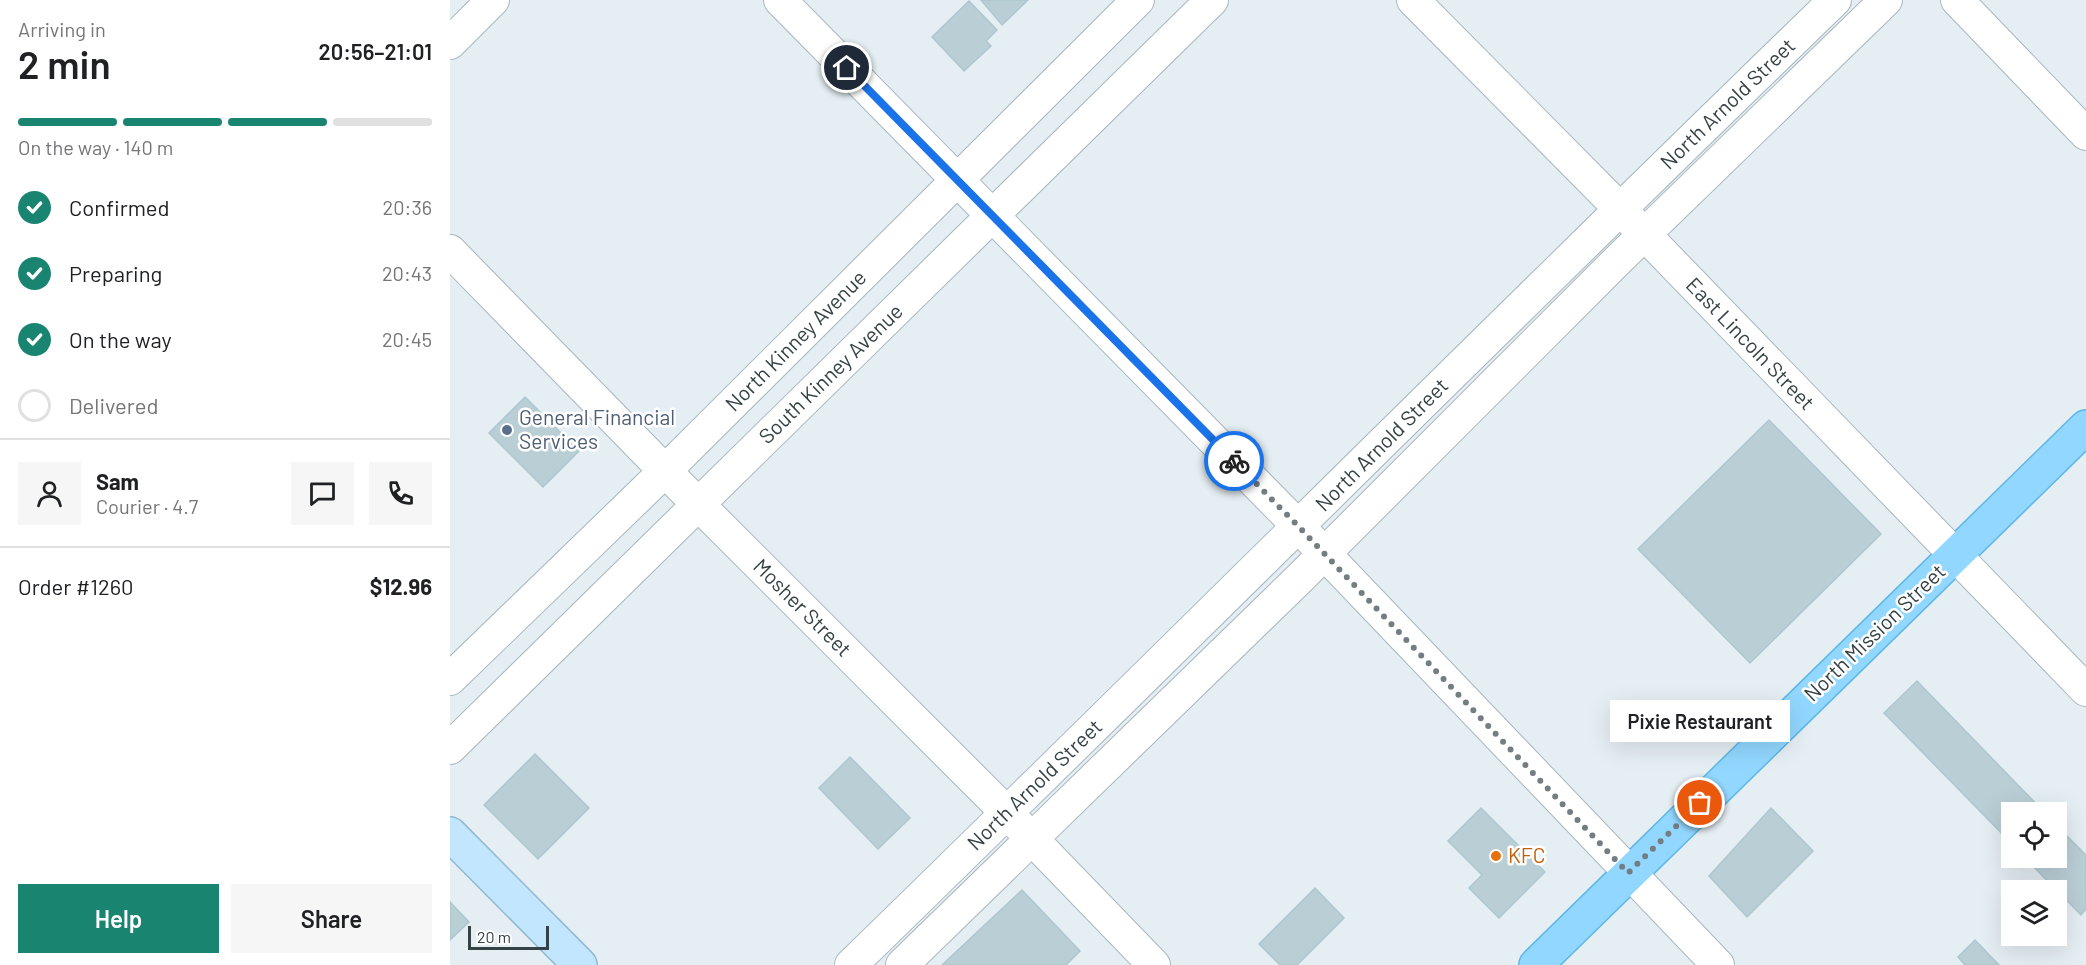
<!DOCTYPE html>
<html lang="en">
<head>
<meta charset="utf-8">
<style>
	body { margin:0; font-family:Barlow,sans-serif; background:#f6f6f6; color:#202124; height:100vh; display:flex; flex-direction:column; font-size:22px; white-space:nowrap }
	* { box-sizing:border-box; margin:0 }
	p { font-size:20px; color:#757577 }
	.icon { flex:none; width:33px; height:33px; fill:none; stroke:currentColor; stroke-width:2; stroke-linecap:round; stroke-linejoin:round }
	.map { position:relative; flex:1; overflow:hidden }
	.side { display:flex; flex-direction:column; background:#fff; width:450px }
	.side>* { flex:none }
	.fabs { position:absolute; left:1551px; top:802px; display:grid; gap:12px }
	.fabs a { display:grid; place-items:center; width:66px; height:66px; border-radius:0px; background:#fff; box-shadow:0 6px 24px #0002; font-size:30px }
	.scale { position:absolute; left:18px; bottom:15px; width:81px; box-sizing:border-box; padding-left:6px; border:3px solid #344145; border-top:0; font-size:16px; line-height:21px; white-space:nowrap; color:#344145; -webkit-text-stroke:4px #fff; paint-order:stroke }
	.pin { position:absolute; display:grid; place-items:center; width:51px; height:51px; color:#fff; margin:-26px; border:3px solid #fff; border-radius:50%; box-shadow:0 2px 6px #0007 }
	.courier { position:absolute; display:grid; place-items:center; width:60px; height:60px; margin:-30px; border:4px solid #1a73e8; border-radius:50%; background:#fff; color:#222; box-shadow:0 2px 8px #0007 }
	.bubble { position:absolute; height:42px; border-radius:0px; background:#fff; box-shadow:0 6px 24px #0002; font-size:20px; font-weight:600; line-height:42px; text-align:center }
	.head em { font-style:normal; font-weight:600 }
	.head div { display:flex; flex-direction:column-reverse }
	.head { display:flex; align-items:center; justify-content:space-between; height:102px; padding:0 18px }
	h1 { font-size:39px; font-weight:600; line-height:45px }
	.bar { display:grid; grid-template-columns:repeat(4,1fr); gap:9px 6px; align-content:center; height:72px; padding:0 18px }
	.bar i { height:8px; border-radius:4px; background:#e0e0e0 }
	.bar .selected { background:#198571 }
	.bar p { grid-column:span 4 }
	.line { display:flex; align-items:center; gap:15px; padding:0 18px; border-top:2px solid #e0e0e0 }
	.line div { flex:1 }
	.round { display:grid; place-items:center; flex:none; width:63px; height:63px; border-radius:0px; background:#f6f6f6 }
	ol { padding:0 18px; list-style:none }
	li { display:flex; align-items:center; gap:18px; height:66px }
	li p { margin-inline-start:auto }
	li .icon { padding:6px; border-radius:50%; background:#198571; color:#fff; stroke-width:4 }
	li:last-child { color:#757577 }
	li i { width:33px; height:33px; border:3px solid #e0e0e0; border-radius:50% }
	.primary-button { display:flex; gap:12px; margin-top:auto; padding:12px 18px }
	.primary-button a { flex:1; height:69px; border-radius:0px; background:#198571; color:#fff; font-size:24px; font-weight:600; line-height:69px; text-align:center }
	.primary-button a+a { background:#f6f6f6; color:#202124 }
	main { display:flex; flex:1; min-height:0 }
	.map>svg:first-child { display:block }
</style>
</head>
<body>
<main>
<section class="side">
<div class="head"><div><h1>2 min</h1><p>Arriving in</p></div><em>20:56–21:01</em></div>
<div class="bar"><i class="selected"></i><i class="selected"></i><i class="selected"></i><i></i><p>On the way · 140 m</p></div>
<ol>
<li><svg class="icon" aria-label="check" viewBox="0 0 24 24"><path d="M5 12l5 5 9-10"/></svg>Confirmed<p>20:36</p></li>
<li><svg class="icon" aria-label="check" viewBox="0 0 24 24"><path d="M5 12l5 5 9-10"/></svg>Preparing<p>20:43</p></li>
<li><svg class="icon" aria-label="check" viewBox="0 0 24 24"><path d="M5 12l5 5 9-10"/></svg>On the way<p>20:45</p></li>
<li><i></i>Delivered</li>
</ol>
<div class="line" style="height:108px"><a class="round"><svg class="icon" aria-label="person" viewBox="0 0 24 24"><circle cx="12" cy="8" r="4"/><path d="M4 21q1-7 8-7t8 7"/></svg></a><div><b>Sam</b><p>Courier · 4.7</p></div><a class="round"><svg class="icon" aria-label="chat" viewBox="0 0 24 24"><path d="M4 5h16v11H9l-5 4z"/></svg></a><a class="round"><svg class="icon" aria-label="phone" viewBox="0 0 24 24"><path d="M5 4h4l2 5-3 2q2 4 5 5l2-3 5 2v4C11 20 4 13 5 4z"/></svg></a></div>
<div class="line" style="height:78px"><div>Order #1260</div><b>$12.96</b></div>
<div class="primary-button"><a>Help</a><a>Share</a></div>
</section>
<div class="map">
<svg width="1636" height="965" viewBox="0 0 1636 965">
	<rect width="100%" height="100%" fill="#e5eef3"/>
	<path fill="#baced5" stroke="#adc7d0" stroke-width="1.5" d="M 531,0 L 578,0 L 552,25 Z
		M 519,1 L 547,30 L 536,41 L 541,46 L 514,71 L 482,37 Z
		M 75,397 L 129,451 L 93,487 L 39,433 Z
		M 1319,420 L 1431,534 L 1300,663 L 1188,549 Z
		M 1467,681 L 1595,813 L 1562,813 L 1562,844 L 1434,713 Z
		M 85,754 L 139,808 L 88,859 L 34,805 Z
		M 400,757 L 460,818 L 428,849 L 369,788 Z
		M 1031,808 L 1095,872 L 1049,918 L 1019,888 L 1032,875 L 998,841 Z
		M 1321,808 L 1363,851 L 1297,917 L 1259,876 Z
		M 1606,825 L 1636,855 L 1636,909 L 1631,915 L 1575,858 L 1606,858 Z
		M 865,888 L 894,918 L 847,965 L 830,965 L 809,944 Z
		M 572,890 L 630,951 L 616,965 L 492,965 Z
		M 0,902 L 19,922 L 0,940 Z
		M 1525,940 L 1549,965 L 1515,965 L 1508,957 Z"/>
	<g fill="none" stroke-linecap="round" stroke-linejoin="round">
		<g stroke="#a7b7bf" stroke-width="34">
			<path id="street" d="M 330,0 L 849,527 L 1268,965
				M 963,0 L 1169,208 L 1636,690
				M 1507,0 L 1636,134
				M 0,43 L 43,0
				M 0,251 L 215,471 L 557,813 L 704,965
				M 0,679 L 215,471 L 688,0
				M 0,748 L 762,0
				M 401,965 C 730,645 1055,319 1385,0
				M 452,965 L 850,578 L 1168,260 L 1436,0"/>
		</g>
		<g stroke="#91b8d1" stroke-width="36">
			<path id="secondary" d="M 0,834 L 130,965"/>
		</g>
		<g stroke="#5eb7e7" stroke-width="36">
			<path id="primary" d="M 1086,965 L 1636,427"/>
		</g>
		<use href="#street" stroke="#fff" stroke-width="32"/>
		<use href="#secondary" stroke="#c3e6ff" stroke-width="33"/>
		<use href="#primary" stroke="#92d7ff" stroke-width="33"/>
	</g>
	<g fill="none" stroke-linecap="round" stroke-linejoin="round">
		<path stroke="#727e82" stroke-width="6" stroke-dasharray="0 10.8" d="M 784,461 L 849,527 L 1178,873 L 1250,803"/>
		<path stroke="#1a73e8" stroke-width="8" d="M 397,68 L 784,461"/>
	</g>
	<circle fill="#5c6f8a" stroke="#fff" stroke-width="2" cx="57" cy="430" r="6"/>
	<circle fill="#e8710a" stroke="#fff" stroke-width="2" cx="1046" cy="856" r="6"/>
	<g text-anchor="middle" stroke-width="5" stroke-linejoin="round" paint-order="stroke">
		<g font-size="21" fill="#344145" stroke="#fff">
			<text transform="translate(1278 104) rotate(-44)" y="7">North Arnold Street</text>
			<text transform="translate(346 341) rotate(-45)" y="7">North Kinney Avenue</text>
			<text transform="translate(1300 344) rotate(46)" y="7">East Lincoln Street</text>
			<text transform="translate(381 374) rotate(-44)" y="7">South Kinney Avenue</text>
			<text transform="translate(932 445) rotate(-45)" y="7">North Arnold Street</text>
			<text transform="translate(352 608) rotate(45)" y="7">Mosher Street</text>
			<text transform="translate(1425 633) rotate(-44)" y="7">North Mission Street</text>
			<text transform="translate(585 785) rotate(-44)" y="7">North Arnold Street</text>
		</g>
		<g font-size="21" fill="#4e5e75" stroke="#fff" text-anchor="start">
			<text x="69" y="425">General Financial<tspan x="69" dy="24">Services</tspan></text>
		</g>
		<g font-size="21" fill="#c56008" stroke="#fff" text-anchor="start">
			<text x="1058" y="863">KFC</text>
		</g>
	</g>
</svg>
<div class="fabs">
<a><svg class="icon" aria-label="locate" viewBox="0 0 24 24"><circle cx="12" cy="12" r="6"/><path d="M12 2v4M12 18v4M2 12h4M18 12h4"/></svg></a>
<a><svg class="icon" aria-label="layers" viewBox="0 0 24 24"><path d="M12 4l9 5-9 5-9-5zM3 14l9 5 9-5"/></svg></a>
</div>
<div class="scale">20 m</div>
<div class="pin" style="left:1250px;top:803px;background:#ea580c"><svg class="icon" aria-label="bag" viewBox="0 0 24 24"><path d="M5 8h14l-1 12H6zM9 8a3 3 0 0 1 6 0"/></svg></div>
<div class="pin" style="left:397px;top:68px;background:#1f2937"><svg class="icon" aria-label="home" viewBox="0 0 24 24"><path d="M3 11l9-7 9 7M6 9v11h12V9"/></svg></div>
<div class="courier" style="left:784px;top:461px"><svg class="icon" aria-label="bike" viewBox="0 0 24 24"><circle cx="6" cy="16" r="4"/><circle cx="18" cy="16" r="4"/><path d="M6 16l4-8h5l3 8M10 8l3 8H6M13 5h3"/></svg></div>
<div class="bubble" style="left:1160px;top:700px;width:180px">Pixie Restaurant</div>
</div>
</main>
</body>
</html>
